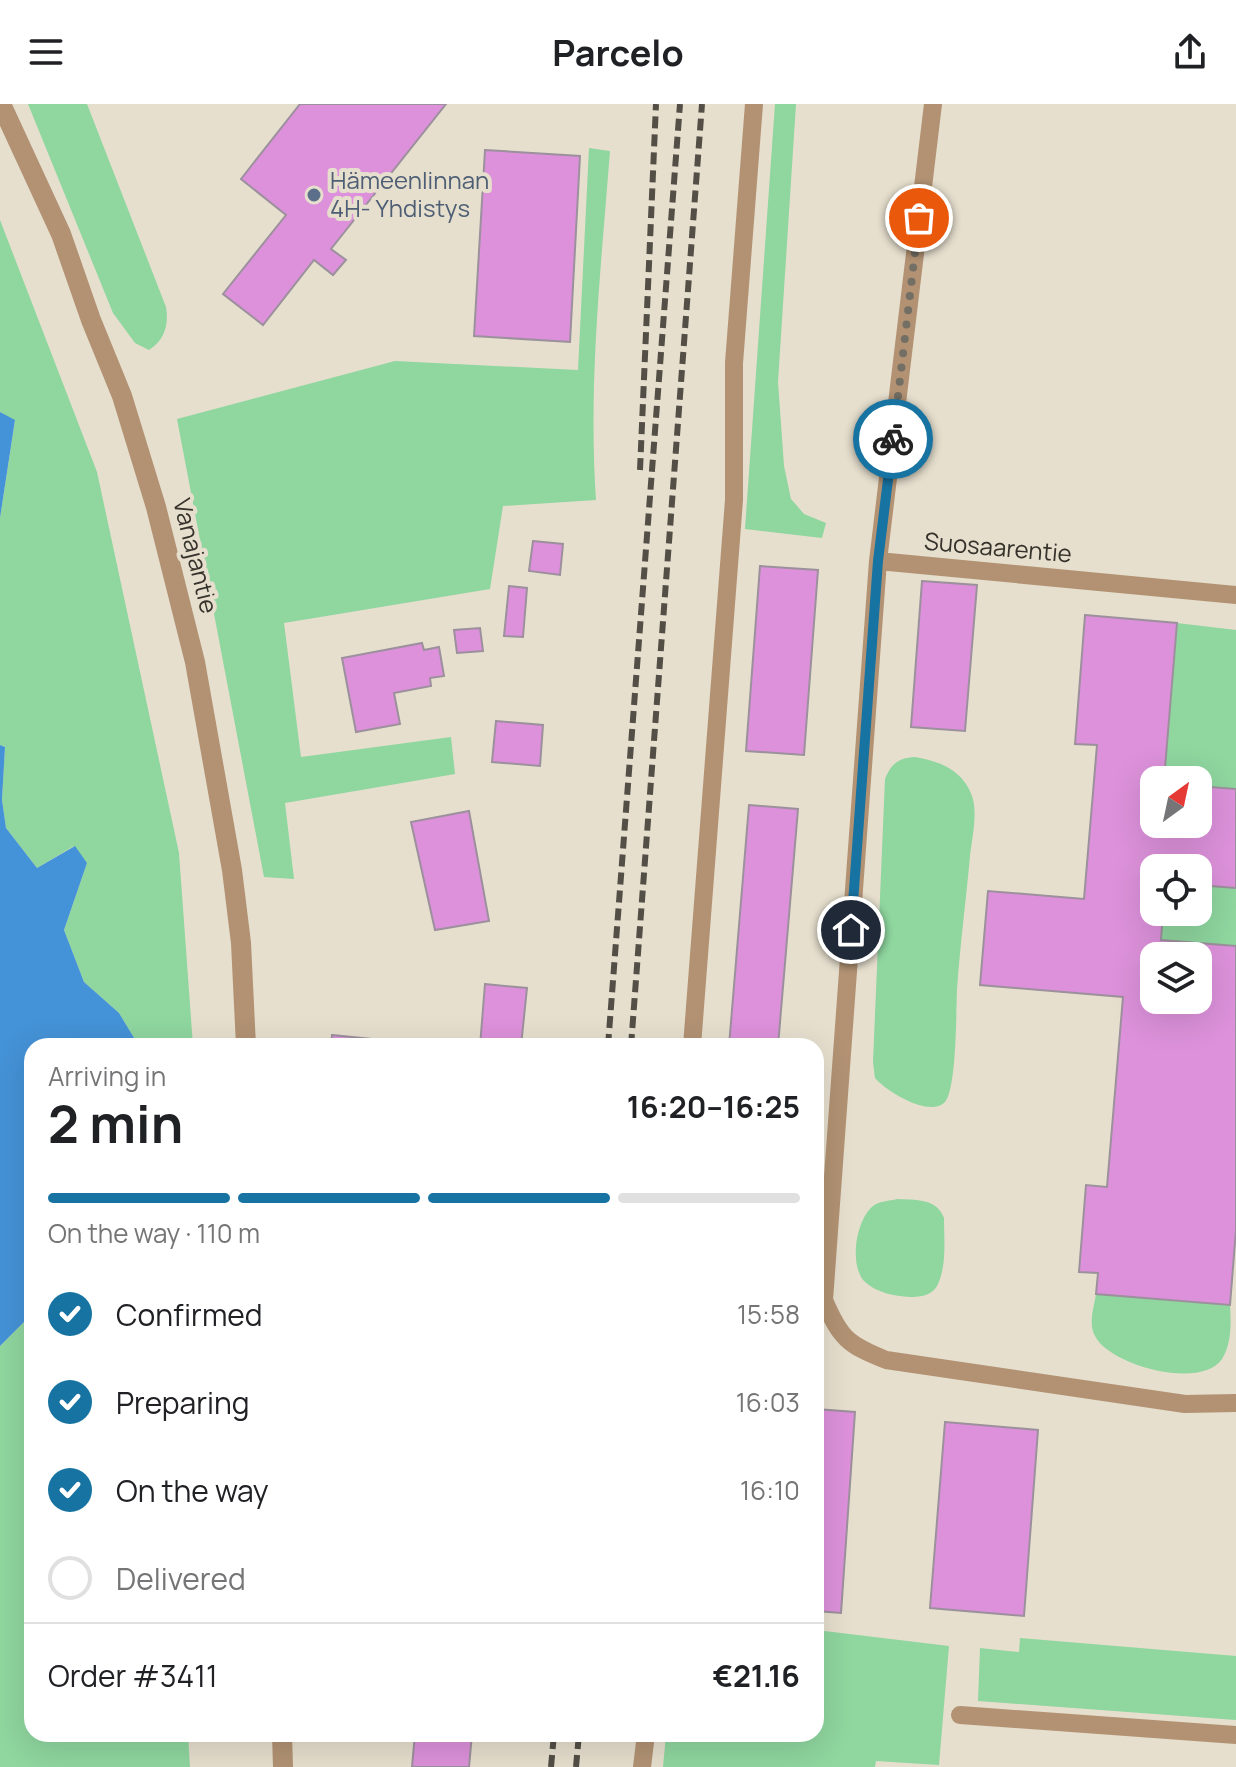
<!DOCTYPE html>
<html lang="en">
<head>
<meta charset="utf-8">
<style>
	body { margin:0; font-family:Manrope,sans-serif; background:#f6f6f6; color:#202124; height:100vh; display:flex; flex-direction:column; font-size:30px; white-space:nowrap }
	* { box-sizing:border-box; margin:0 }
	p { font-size:26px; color:#757577 }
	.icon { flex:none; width:44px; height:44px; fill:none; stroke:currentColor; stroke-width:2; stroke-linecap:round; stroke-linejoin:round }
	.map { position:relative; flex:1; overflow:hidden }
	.panel { position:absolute; left:24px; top:934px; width:800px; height:704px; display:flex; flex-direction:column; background:#fff; border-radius:24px; box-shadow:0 8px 32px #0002 }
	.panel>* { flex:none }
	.needle { width:52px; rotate:33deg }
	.fabs { position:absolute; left:1140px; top:662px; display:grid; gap:16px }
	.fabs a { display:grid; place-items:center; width:72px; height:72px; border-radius:16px; background:#fff; box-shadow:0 8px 32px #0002; font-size:40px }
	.pin { position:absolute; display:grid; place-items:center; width:68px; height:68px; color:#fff; margin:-34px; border:4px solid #fff; border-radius:50%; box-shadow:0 2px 8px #0007 }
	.courier { position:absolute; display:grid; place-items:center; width:80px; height:80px; margin:-40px; border:6px solid #1773a1; border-radius:50%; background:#fff; color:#222; box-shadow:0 2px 10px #0007 }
	.head em { font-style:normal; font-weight:700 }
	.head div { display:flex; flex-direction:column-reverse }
	.head { display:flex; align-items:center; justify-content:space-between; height:136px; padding:0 24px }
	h1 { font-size:52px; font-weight:700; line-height:60px }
	.bar { display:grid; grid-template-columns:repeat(4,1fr); gap:12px 8px; align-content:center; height:96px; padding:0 24px }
	.bar i { height:10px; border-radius:6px; background:#e0e0e0 }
	.bar .selected { background:#1773a1 }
	.bar p { grid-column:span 4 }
	.line { display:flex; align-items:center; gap:20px; padding:0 24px; border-top:2px solid #e0e0e0 }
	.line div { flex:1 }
	ol { padding:0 24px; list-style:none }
	li { display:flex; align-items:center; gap:24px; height:88px }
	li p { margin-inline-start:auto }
	li .icon { padding:8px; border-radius:50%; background:#1773a1; color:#fff; stroke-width:4 }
	li:last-child { color:#757577 }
	li i { width:44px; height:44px; border:4px solid #e0e0e0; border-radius:50% }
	header { display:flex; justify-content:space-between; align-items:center; height:104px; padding:0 24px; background:#fff; font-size:36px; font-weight:700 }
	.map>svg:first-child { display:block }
</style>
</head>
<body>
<header><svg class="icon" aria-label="menu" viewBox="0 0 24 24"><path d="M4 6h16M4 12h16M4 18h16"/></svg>Parcelo<svg class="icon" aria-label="share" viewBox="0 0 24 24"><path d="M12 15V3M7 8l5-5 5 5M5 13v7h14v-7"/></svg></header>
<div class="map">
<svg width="1236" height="1663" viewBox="0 0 1236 1663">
	<rect width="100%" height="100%" fill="#e6dfce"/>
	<path fill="#8fd69f" d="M 28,0 L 87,0 L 166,203 C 169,220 165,236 149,246 L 135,239 L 113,209 Z
		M 775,0 L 796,0 L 778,278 L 784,362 L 791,395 L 804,410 L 826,419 L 822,434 L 745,425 Z
		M 589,44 L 610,47 C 601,164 588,279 596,396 L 503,402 L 490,485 L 284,519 L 301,653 L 451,633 L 455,670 L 285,699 L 294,775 L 264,773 L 177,315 L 395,257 L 578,266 Z
		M 0,116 L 97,368 L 179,749 L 193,942 L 139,942 L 119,909 L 84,878 L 64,826 L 87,759 L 74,742 L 37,764 L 6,724 L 2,696 L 5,643 L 0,641 L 0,414 L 15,317 L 0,308 Z
		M 1177,519 L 1236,526 L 1236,685 L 1198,682 L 1198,676 L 1164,676 Z
		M 915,653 C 939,657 963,666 972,692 C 978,709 972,734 970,752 C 966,797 960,841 957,886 C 956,906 957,988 944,999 C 928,1013 886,987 875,974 L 873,958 L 885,675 C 891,660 898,654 915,653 Z
		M 1198,781 L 1236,784 L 1236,842 L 1161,836 L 1163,808 L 1198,808 Z
		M 897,1095 C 915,1096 937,1094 944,1114 C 944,1135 947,1163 937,1182 C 932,1191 921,1193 910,1193 C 895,1192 876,1189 864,1177 C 849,1160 856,1116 873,1102 C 880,1097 889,1097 897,1095 Z
		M 1096,1190 L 1230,1201 C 1231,1218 1232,1239 1222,1255 C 1202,1286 1110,1262 1095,1232 C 1088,1220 1094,1203 1096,1190 Z
		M 32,1210 L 32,1630 L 188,1630 L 190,1663 L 0,1663 L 0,1242 Z
		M 816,1526 L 949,1542 L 939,1661 L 876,1657 L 875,1663 L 663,1663 L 666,1630 L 816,1630 Z
		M 1020,1534 L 1236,1552 L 1236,1616 L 978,1597 L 980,1544 L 1019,1548 Z"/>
	<path fill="#4492d7" d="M 0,308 L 15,316 L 0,414 Z
		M 0,641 L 5,643 L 2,696 L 6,724 L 37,764 L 75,742 L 87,759 L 64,826 L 84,878 L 119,909 L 139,942 L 32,942 L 32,1210 L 0,1242 Z"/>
	<path fill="#dc91da" stroke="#9d909d" stroke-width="2" fill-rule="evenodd" d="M 300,0 L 446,0 L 331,145 L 346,156 L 333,171 L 314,156 L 263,221 L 223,190 L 286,111 L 241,75 Z
		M 485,46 L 580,52 L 570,238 L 474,232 Z
		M 533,437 L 563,440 L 560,471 L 529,467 Z
		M 760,462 L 818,466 L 804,651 L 746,647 Z
		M 922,477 L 977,481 L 965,627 L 911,623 Z
		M 509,482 L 527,484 L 523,533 L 504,532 Z
		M 1085,511 L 1177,519 L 1164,676 L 1154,676 L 1154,720 L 1198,720 L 1198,682 L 1236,685 L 1236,784 L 1198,781 L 1198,764 L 1154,764 L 1154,808 L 1163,808 L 1161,836 L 1236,842 L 1236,1126 L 1230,1201 L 1096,1190 L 1098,1169 L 1079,1168 L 1086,1081 L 1107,1083 L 1123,893 L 980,881 L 988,787 L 1084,795 L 1097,641 L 1075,640 ZM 1154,852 L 1198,852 L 1198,896 L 1154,896 Z
		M 480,524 L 483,547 L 457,549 L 454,526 Z
		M 422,539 L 424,546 L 439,543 L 444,572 L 430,574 L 431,582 L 394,589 L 400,620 L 356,628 L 342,554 Z
		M 496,617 L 543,621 L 540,662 L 492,658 Z
		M 749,701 L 798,705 L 778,942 L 729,942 Z
		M 469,707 L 489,817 L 435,826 L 411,718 Z
		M 485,880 L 527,884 L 521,942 L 480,942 Z
		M 332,931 L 443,942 L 331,942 Z
		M 816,1305 L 855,1308 L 841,1509 L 816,1507 Z
		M 945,1318 L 1038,1326 L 1024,1512 L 930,1504 Z
		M 415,1630 L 472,1630 L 469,1663 L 412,1663 Z"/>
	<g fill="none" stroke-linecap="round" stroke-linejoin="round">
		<path stroke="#b29273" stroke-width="18" d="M 933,0 L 878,457 L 824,1196 C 840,1234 848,1241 886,1256 L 1185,1300 L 1236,1299
			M 878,457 L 1236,491
			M 692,942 L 734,396 L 734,259 L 754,0
			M 960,1611 L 1236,1631
			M 642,1663 L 646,1630"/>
		<path stroke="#b29273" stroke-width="20" d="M 1,0 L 61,130 L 91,216 L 122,292 L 156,403 L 195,558 L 232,766 L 241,839 L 246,942
			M 282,1630 L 283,1663"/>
		<path stroke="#534f46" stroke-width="6" stroke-dasharray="12 6" stroke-linecap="butt" d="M 640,366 L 656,0
			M 608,942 L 680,0
			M 631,942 L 702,0
			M 551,1663 L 554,1630
			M 576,1663 L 579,1630"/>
	</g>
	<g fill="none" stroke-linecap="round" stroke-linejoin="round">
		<path stroke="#736f64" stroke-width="8" stroke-dasharray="0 14.4" d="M 893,335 L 919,114"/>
		<path stroke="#1773a1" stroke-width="10" d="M 851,826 L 878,457 L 893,335"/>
	</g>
	<circle fill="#5c6f8a" stroke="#e6dfce" stroke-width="3" cx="314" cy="91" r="8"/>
	<g text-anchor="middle" stroke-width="8" stroke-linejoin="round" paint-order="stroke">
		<g font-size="24" fill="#4e5e75" stroke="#e6dfce" text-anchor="start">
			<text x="330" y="85">Hämeenlinnan<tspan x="330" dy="28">4H- Yhdistys</tspan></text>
		</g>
		<g font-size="24" fill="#35322b" stroke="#e6dfce">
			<text transform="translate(998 444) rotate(5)" y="8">Suosaarentie</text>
			<text transform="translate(195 452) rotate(76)" y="8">Vanajantie</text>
		</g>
	</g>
</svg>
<div class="fabs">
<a><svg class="needle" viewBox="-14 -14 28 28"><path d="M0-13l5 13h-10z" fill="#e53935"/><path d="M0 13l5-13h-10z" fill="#757577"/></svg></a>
<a><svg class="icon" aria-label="locate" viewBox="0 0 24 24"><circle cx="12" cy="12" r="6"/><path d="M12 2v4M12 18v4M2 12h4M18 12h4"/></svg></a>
<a><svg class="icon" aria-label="layers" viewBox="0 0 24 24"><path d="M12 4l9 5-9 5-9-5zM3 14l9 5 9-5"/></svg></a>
</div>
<div class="pin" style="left:919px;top:114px;background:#ea580c"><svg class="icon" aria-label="bag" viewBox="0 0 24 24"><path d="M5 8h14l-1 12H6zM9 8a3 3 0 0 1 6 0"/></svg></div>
<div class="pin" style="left:851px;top:826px;background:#1f2937"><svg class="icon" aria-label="home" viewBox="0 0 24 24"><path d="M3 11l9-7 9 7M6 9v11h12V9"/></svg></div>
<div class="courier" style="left:893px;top:335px"><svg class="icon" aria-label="bike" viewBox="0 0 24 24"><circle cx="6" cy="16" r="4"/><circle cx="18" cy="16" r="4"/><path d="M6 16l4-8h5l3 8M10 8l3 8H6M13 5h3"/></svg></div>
<section class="panel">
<div class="head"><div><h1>2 min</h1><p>Arriving in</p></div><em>16:20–16:25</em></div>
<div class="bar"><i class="selected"></i><i class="selected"></i><i class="selected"></i><i></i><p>On the way · 110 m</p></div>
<ol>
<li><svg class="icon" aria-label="check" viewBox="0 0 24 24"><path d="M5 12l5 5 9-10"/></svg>Confirmed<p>15:58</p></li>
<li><svg class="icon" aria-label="check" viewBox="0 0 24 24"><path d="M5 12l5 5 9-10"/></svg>Preparing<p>16:03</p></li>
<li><svg class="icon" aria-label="check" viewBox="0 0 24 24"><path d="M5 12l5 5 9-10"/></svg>On the way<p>16:10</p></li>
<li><i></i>Delivered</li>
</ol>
<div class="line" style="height:104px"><div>Order #3411</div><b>€21.16</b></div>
</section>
</div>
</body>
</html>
